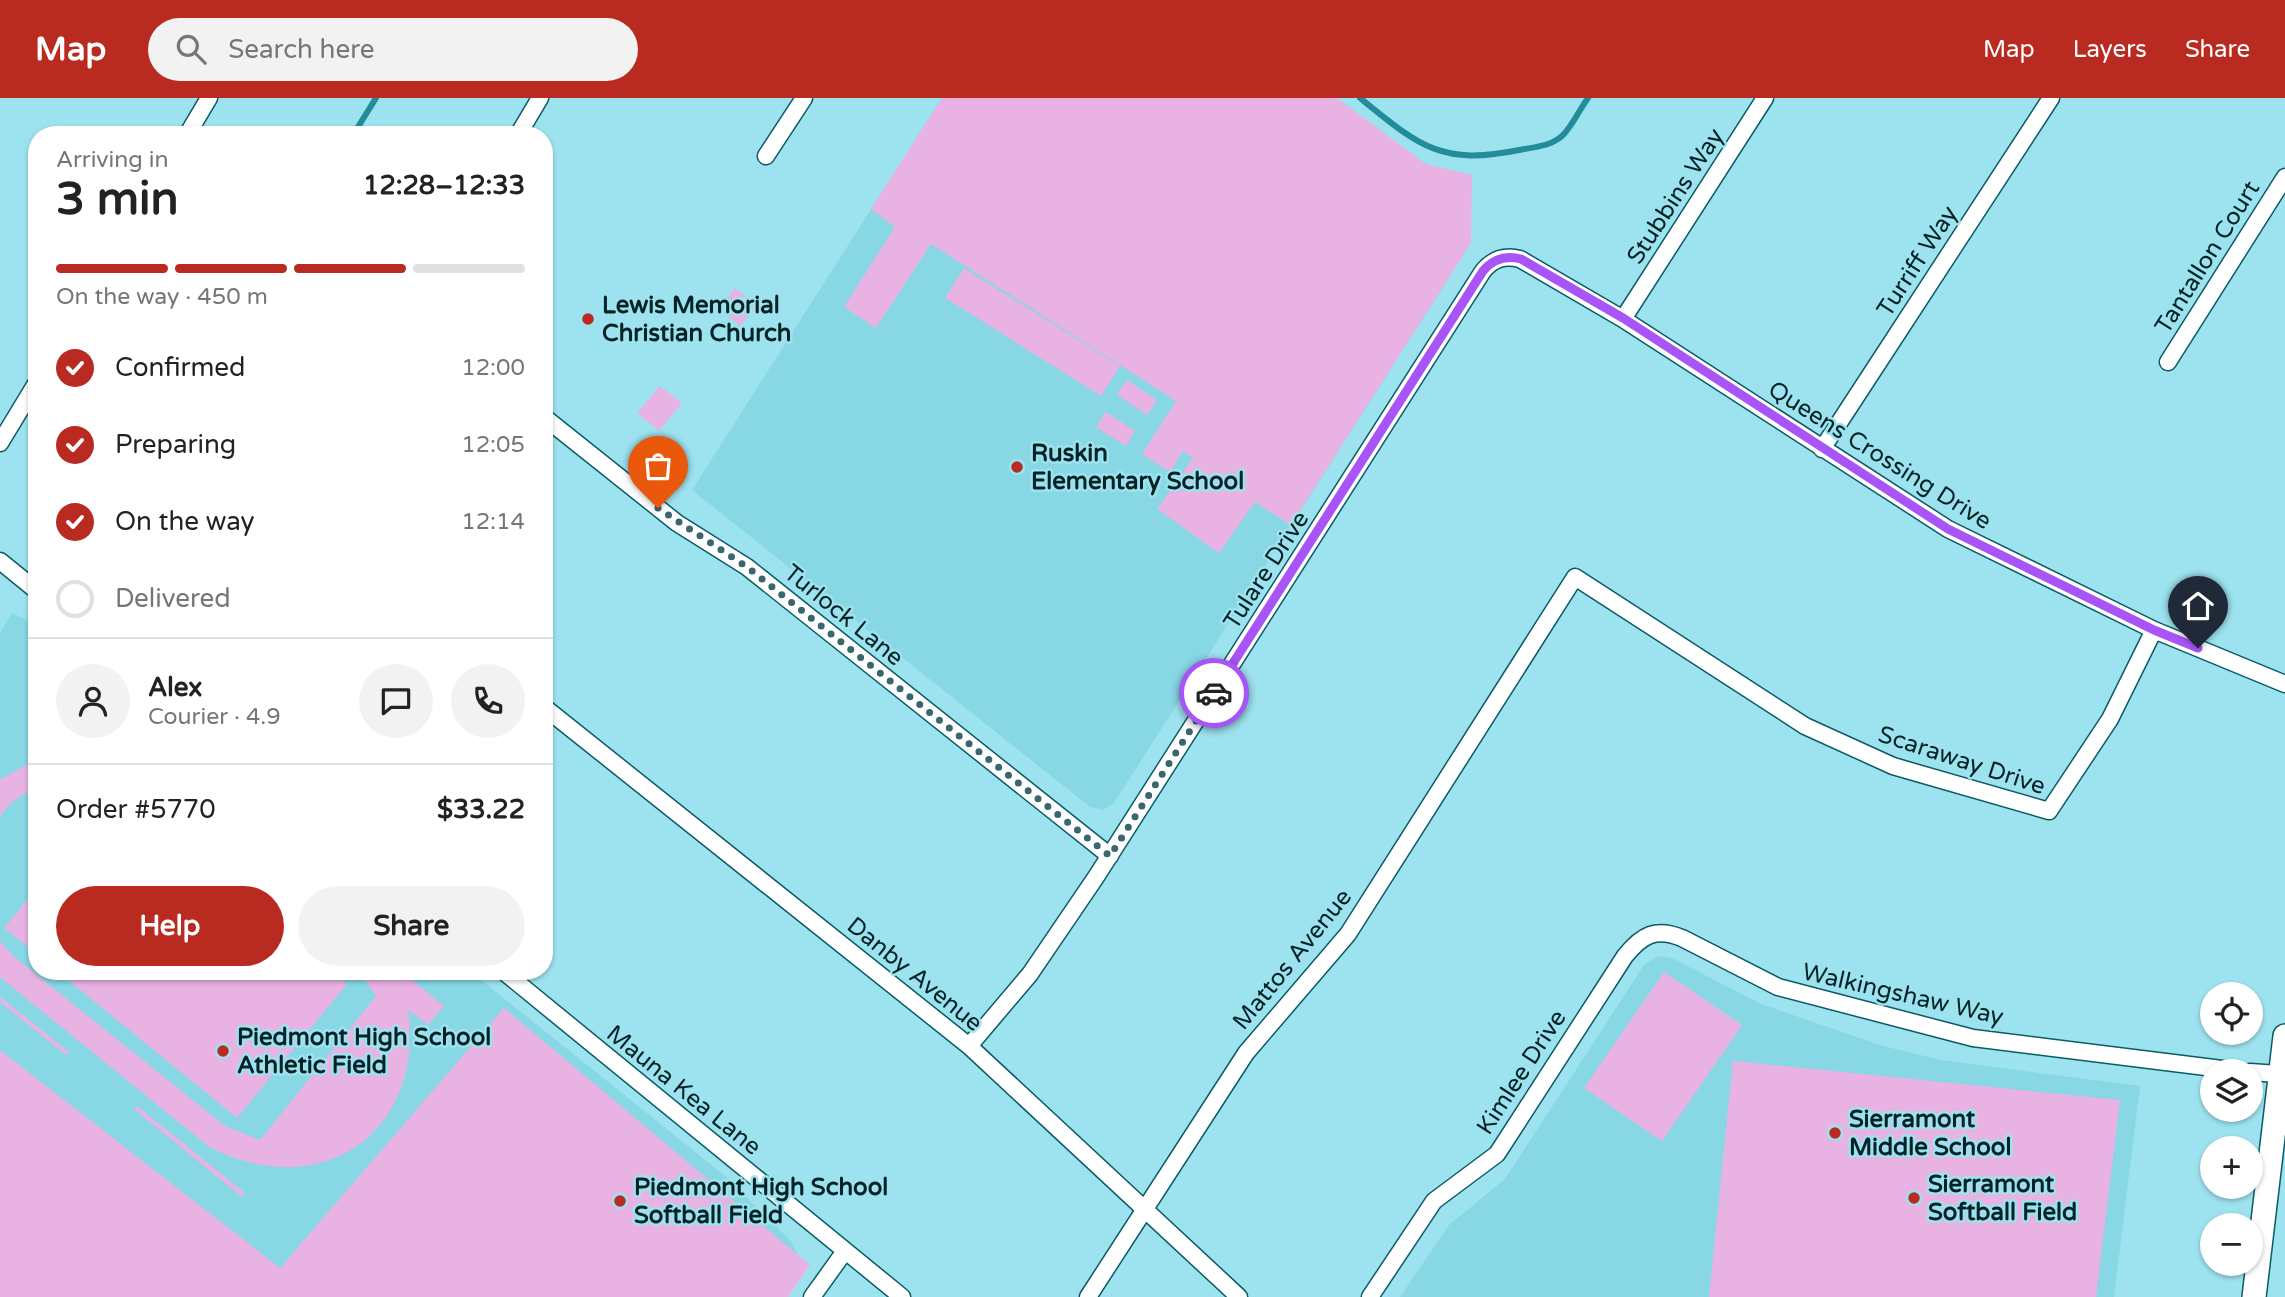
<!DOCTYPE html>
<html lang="en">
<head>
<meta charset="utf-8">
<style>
	body { margin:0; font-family:"Varela Round",sans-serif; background:#f2f2f2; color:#222; height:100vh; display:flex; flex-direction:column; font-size:26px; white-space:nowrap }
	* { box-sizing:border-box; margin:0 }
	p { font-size:23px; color:#767676 }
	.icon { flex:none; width:38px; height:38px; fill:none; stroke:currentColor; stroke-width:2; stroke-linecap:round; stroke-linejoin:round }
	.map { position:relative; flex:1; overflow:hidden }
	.drawer { position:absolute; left:28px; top:28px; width:525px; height:854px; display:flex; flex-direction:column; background:#fff; border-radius:28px; box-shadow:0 2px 5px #0004 }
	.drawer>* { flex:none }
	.buttons { position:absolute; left:2200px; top:884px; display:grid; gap:14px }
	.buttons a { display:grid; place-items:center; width:63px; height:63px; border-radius:50%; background:#fff; box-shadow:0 2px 5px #0004; font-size:35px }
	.pin { position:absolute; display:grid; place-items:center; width:60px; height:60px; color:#fff; margin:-72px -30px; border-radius:50% 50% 50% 0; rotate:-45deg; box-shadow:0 0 7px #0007 }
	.pin .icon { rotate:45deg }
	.courier { position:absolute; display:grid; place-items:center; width:70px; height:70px; margin:-35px; border:5px solid #a855f7; border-radius:50%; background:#fff; color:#222; box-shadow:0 2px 9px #0007 }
	.headline em { font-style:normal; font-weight:700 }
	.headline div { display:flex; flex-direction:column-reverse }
	.headline { display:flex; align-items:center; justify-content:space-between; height:119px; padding:0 28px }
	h1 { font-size:46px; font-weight:700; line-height:52px }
	.bar { display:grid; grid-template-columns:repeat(4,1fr); gap:10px 7px; align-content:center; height:84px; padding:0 28px }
	.bar i { height:9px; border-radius:5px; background:#e0e0e0 }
	.bar .active { background:#b92b21 }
	.bar p { grid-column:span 4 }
	.line { display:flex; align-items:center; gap:18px; padding:0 28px; border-top:2px solid #e0e0e0 }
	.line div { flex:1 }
	.round { display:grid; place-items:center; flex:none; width:74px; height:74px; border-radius:37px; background:#f2f2f2 }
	ol { padding:0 28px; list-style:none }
	li { display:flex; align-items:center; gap:21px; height:77px }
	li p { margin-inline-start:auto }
	li .icon { padding:7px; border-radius:50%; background:#b92b21; color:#fff; stroke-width:4 }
	li:last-child { color:#767676 }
	li i { width:38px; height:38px; border:4px solid #e0e0e0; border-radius:50% }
	.button { display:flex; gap:14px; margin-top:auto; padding:14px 28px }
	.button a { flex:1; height:80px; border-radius:42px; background:#b92b21; color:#fff; font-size:28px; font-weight:700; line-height:80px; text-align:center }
	.button a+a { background:#f2f2f2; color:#222 }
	header { display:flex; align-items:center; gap:42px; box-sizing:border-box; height:98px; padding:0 35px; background:#b92b21; color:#fff }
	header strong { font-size:33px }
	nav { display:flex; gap:38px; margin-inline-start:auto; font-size:24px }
	.search { width:490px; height:63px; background:#f2f2f2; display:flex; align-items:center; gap:18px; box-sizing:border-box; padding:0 24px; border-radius:38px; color:#767676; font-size:26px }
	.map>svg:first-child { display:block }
</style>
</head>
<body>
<header>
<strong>Map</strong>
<div class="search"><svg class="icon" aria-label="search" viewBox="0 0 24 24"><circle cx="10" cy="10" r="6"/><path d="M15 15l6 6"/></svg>Search here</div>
<nav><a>Map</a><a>Layers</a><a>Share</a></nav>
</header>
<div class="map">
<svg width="2285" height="1199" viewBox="0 0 2285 1199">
	<rect width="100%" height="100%" fill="#9de3ef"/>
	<path fill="#87d7e5" d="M 942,0 L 1252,0 L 1459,164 L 1114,705 L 1103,712 L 1090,709 L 692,392 Z
		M 12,515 L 37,527 L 37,873 L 470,873 L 724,1077 L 791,1143 L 800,1162 L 0,1199 L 0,535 Z
		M 1658,858 L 1672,860 L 1761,906 L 1883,948 L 1941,962 L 2140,988 L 2114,1199 L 1400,1199 L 1449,1127 L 1505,1081 L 1644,867 Z"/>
	<path fill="#e8b2e3" d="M 942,0 L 1337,0 L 1426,66 L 1472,77 L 1471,145 L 1291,427 L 1255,404 L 1219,455 L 1157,411 L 1193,360 L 1183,353 L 1170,374 L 1142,356 L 1176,303 L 931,146 L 876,230 L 844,209 L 895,129 L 871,111 Z
		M 964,170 L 1120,268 L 1101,298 L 945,200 Z
		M 735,190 L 757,208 L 740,228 L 719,211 Z
		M 1127,282 L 1157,302 L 1147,317 L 1117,297 Z
		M 660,288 L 682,305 L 659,333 L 637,315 Z
		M 1106,314 L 1135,333 L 1126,348 L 1096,329 Z
		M 37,661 L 37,688 L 11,705 L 0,718 L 0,682 Z
		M 37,790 L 37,856 L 4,830 Z
		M 0,843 L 13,858 L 225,1028 L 260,1042 L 376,898 L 359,873 L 401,873 L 444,908 L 428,927 L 408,912 C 425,1037 318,1107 208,1048 L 0,879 Z
		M 57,873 L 332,873 L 347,886 L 237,1020 Z
		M 1664,874 L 1742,927 L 1662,1043 L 1584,990 Z
		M 0,899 L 69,954 L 66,957 L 0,904 Z
		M 504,910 L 810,1167 L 788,1199 L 0,1199 L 0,952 L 280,1170 Z
		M 1733,963 L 2120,1002 L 2096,1199 L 1709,1199 Z
		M 137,1008 L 245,1095 L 242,1099 L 134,1011 Z"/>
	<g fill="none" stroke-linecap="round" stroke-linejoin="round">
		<path stroke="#238c9a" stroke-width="6" d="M 1360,0 C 1419,48 1441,68 1519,52 C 1535,49 1553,48 1564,36 C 1573,26 1580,11 1588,0
			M 353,37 L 376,0"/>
		<g stroke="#095b65" stroke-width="19">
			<path id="minor" d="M 187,37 L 209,0
				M 518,37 L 540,0
				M 766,58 L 804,0
				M 1623,221 L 1765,0
				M 2168,264 L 2285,79
				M 544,319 L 677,425 L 747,469 L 1110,758
				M 0,345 L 37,284
				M 1822,351 L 2051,0
				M 0,463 L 37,493
				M 544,609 L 969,948 L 1239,1199
				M 503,873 L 902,1199
				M 969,948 L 1030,876 L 1096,779 L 1483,173 C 1493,161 1504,157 1520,161 L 1623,221 L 1948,431 L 2154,532 L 2285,586
				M 2250,974 L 2278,976
				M 812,1199 L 845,1153
				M 1088,1199 L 1246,955 L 1348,836 L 1575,479 L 1805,628 L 1893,668 L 2049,713 L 2110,621 L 2154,532
				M 1370,1199 L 1434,1103 L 1497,1056 L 1625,858 C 1642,837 1656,829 1682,840 L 1778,889 L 1973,940 L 2238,973"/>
		</g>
		<g stroke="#095b65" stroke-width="26">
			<path id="secondary" d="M 2254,1199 L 2285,938"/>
		</g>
		<use href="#minor" stroke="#fff" stroke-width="16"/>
		<use href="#secondary" stroke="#fff" stroke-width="23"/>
	</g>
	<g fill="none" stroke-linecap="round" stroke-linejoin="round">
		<path stroke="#3a666d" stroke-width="7" stroke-dasharray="0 12.6" d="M 658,410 L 747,469 L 1110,758 L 1214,595"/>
		<path stroke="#a855f7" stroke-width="9" d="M 1214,595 L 1483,173 C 1493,161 1505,157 1521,161 L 1623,220 L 1948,431 L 2154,532 L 2198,550"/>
	</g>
	<g fill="#b92b21" stroke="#9de3ef" stroke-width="2.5">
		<circle cx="588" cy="221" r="7"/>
		<circle cx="1017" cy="369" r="7"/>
		<circle cx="223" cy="953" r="7"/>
		<circle cx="1835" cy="1035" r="7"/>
		<circle cx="1914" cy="1100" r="7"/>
		<circle cx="620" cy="1103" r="7"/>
	</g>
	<g text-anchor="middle" stroke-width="5" stroke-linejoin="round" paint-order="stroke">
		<g font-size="24" fill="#052327" stroke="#9de3ef">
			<text transform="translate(1675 98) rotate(-57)" y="8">Stubbins Way</text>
			<text transform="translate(2207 159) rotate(-58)" y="8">Tantallon Court</text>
			<text transform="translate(1917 163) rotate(-57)" y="8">Turriff Way</text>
			<text transform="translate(1880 357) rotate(32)" y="8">Queens Crossing Drive</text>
			<text transform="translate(1266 472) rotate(-57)" y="8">Tulare Drive</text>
			<text transform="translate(844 517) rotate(39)" y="8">Turlock Lane</text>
			<text transform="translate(1962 662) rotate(18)" y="8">Scaraway Drive</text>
			<text transform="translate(1292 861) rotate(-51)" y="8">Mattos Avenue</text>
			<text transform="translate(915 876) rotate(39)" y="8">Danby Avenue</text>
			<text transform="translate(1903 896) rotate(13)" y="8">Walkingshaw Way</text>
			<text transform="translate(1521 974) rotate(-57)" y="8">Kimlee Drive</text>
			<text transform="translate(684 992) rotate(39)" y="8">Mauna Kea Lane</text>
		</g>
		<g font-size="24" font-weight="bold" fill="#052327" stroke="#9de3ef" text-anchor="start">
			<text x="602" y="215">Lewis Memorial<tspan x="602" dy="28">Christian Church</tspan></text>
			<text x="1031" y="363">Ruskin<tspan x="1031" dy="28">Elementary School</tspan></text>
			<text x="237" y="947">Piedmont High School<tspan x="237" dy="28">Athletic Field</tspan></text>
			<text x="1849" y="1029">Sierramont<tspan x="1849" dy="28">Middle School</tspan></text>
			<text x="1928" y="1094">Sierramont<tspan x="1928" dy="28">Softball Field</tspan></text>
			<text x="634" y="1097">Piedmont High School<tspan x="634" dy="28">Softball Field</tspan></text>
		</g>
	</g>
</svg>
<div class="buttons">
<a><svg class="icon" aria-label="locate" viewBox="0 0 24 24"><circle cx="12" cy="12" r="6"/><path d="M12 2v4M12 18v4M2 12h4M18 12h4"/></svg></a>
<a><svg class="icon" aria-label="layers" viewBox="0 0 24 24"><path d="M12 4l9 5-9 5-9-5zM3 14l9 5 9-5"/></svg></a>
<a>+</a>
<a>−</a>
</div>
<div class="pin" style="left:658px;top:410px;background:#ea580c"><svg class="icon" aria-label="bag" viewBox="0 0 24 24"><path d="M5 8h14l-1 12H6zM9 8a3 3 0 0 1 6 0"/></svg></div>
<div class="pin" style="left:2198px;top:550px;background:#1f2937"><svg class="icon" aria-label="home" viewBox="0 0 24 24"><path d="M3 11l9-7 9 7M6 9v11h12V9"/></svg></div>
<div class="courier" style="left:1214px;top:595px"><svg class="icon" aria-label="car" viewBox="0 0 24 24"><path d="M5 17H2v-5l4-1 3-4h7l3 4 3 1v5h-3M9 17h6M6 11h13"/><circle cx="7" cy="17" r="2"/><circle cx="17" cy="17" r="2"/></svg></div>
<section class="drawer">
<div class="headline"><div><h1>3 min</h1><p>Arriving in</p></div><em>12:28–12:33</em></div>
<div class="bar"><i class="active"></i><i class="active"></i><i class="active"></i><i></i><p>On the way · 450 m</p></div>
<ol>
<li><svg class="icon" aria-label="check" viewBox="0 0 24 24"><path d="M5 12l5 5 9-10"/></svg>Confirmed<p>12:00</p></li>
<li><svg class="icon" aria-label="check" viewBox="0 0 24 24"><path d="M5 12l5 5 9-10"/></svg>Preparing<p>12:05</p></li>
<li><svg class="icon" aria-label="check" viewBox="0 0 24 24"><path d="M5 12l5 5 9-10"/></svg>On the way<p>12:14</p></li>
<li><i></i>Delivered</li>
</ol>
<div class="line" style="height:126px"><a class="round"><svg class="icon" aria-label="person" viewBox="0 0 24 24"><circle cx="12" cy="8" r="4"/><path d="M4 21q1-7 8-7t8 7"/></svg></a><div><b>Alex</b><p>Courier · 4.9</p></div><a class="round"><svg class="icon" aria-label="chat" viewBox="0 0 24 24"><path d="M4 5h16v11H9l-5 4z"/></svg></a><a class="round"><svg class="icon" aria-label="phone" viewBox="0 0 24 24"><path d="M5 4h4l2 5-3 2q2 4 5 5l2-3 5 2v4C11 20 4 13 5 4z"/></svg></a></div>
<div class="line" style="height:91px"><div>Order #5770</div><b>$33.22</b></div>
<div class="button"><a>Help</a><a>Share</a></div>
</section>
</div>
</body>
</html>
